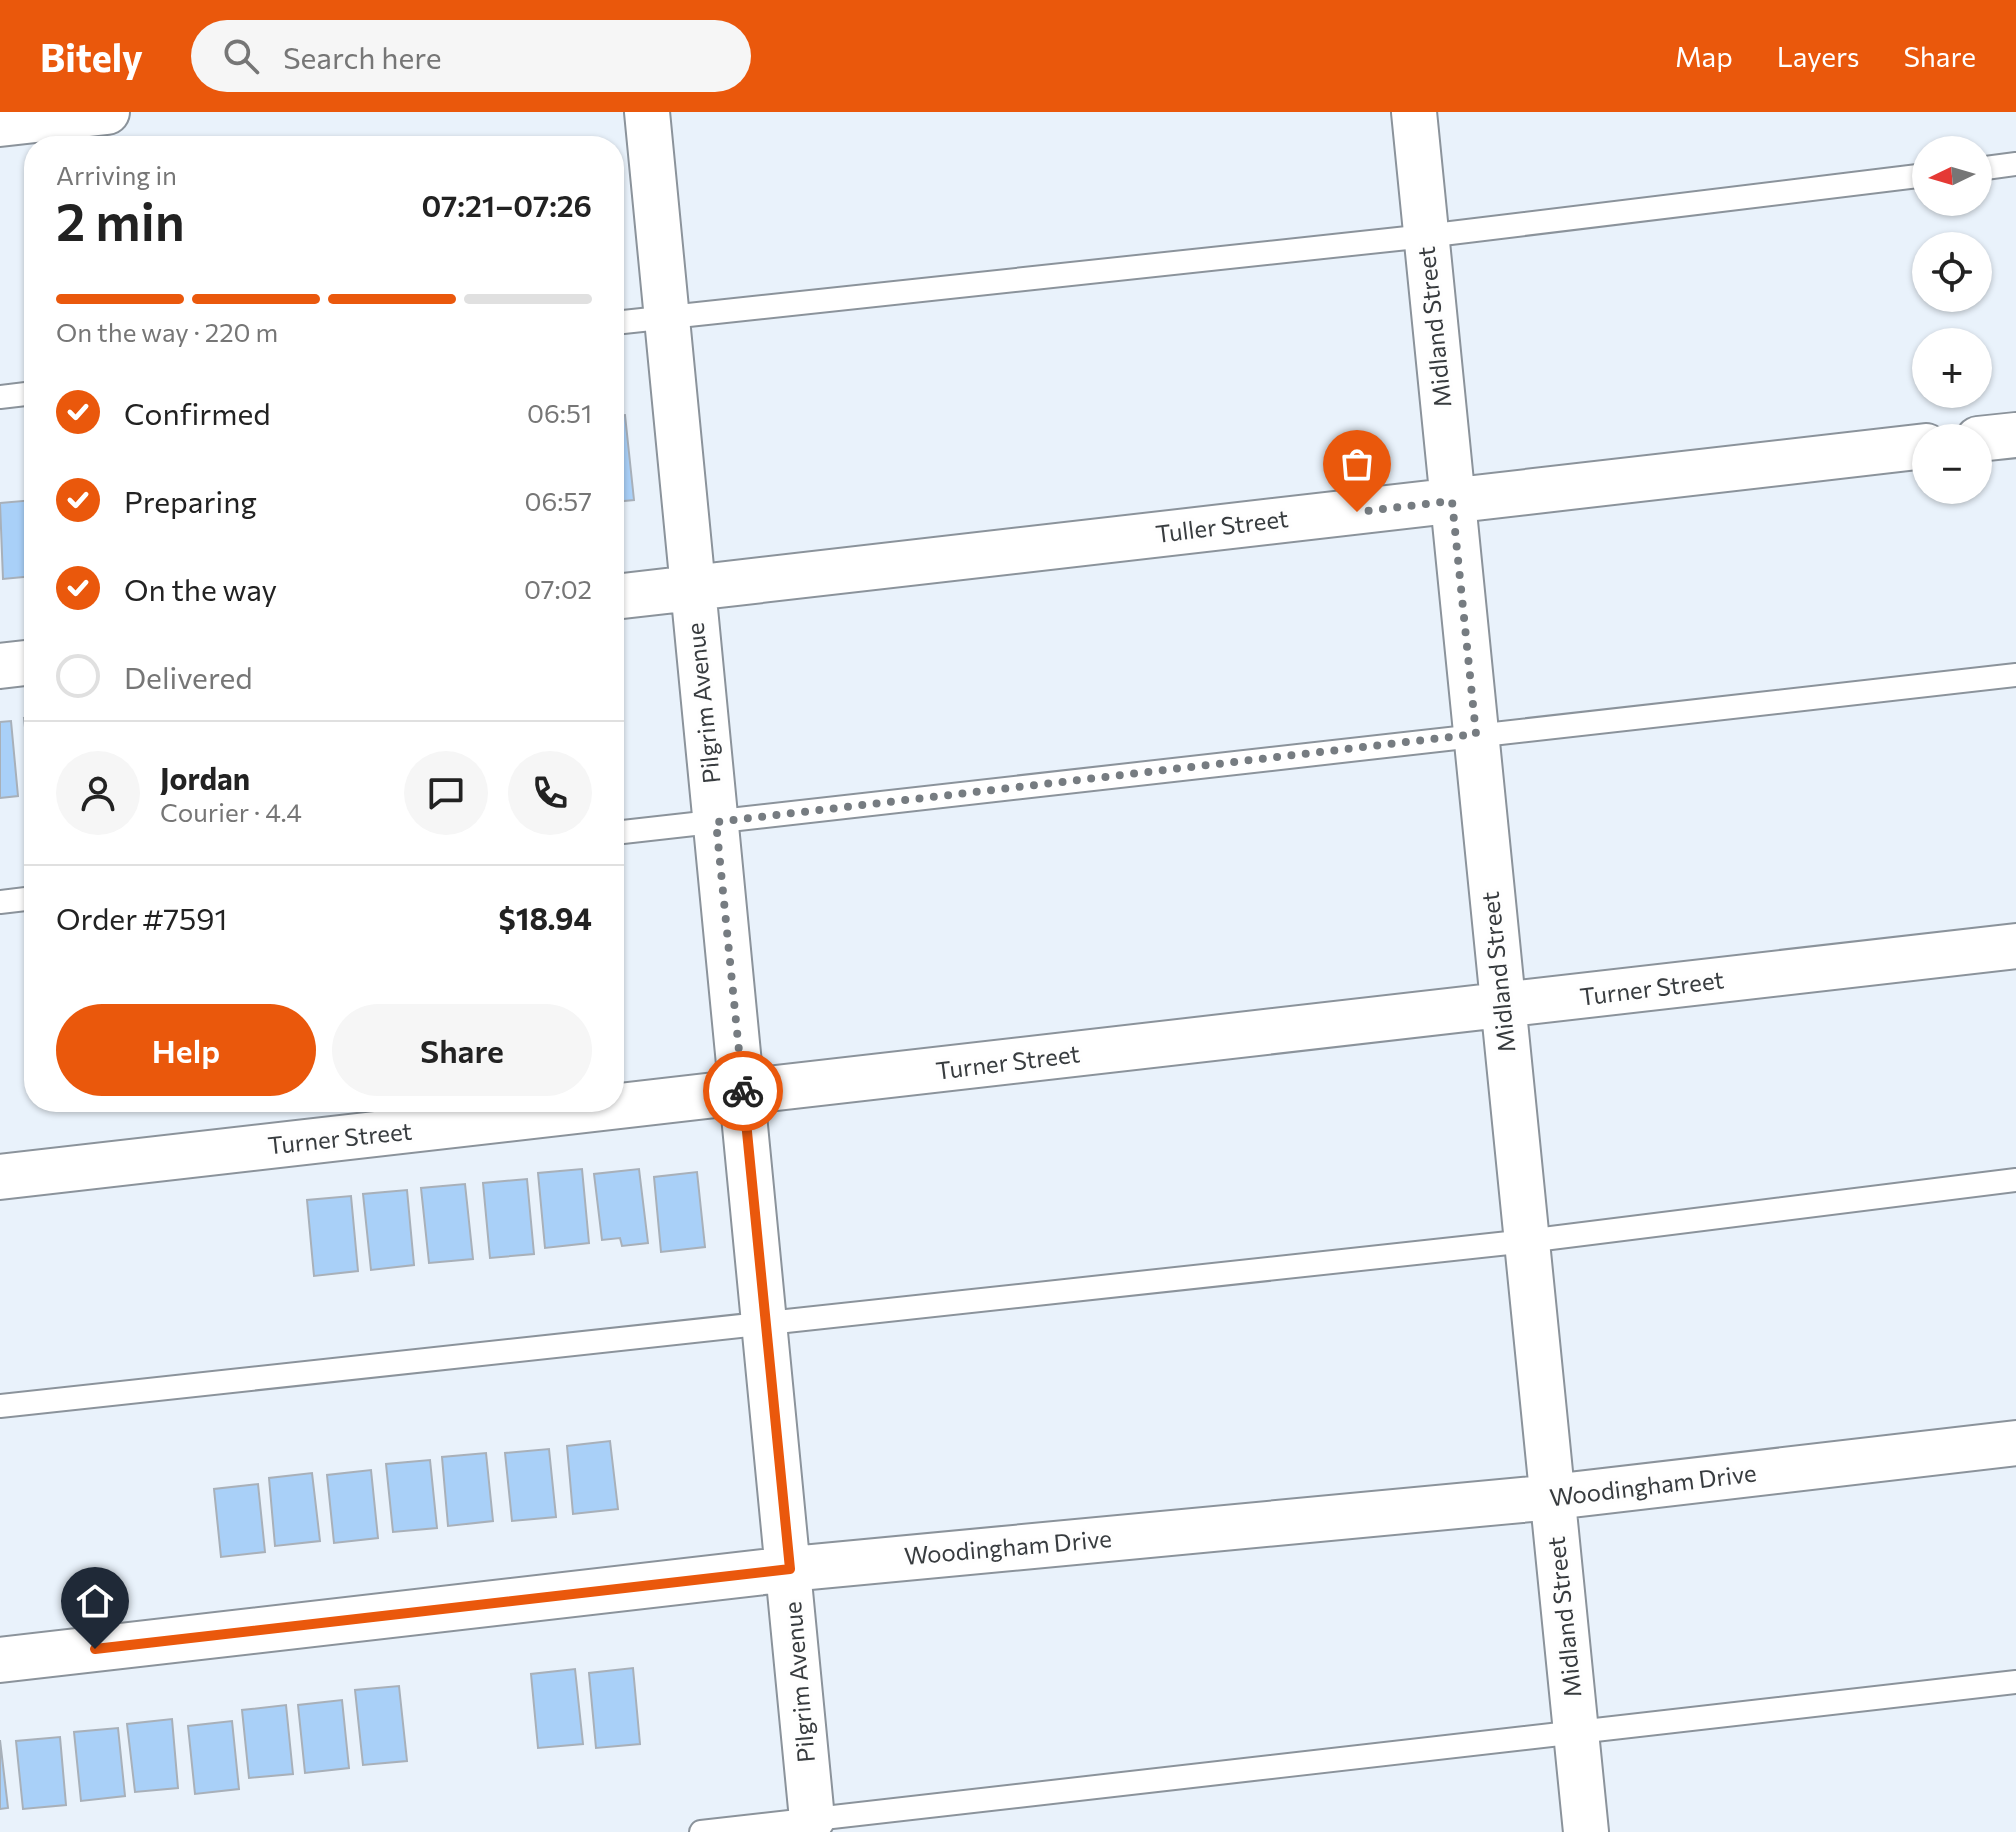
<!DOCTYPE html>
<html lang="en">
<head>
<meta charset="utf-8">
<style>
	body { margin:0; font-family:Commissioner,sans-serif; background:#f6f6f6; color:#222; height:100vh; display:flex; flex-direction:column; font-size:30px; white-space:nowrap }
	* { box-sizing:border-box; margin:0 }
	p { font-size:26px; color:#767676 }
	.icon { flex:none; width:44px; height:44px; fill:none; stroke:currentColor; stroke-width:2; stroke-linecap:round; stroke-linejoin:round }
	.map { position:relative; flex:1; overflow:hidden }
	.side { position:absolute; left:24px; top:24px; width:600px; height:976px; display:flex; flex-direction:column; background:#fff; border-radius:32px; box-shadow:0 2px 6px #0004 }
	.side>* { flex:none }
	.needle { width:52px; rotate:265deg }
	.tools { position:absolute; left:1912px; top:24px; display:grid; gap:16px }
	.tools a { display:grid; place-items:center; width:80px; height:80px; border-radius:50%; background:#fff; box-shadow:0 2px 6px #0004; font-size:40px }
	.pin { position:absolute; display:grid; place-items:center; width:68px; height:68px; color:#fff; margin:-82px -34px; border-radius:50% 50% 50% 0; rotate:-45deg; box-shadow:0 0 8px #0007 }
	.pin .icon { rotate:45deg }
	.courier { position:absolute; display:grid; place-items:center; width:80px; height:80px; margin:-40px; border:6px solid #ea580c; border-radius:50%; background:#fff; color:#222; box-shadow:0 2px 10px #0007 }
	.overview em { font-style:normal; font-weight:600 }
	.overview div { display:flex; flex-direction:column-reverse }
	.overview { display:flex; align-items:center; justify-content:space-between; height:136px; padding:0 32px }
	h1 { font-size:52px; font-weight:600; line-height:60px }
	.bar { display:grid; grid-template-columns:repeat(4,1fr); gap:12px 8px; align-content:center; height:96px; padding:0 32px }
	.bar i { height:10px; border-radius:6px; background:#e0e0e0 }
	.bar .on { background:#ea580c }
	.bar p { grid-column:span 4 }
	.line { display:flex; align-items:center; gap:20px; padding:0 32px; border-top:2px solid #e0e0e0 }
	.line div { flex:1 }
	.round { display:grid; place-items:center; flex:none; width:84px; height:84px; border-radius:42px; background:#f6f6f6 }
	ol { padding:0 32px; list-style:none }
	li { display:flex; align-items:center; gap:24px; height:88px }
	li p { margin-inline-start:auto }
	li .icon { padding:8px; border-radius:50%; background:#ea580c; color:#fff; stroke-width:4 }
	li:last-child { color:#767676 }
	li i { width:44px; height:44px; border:4px solid #e0e0e0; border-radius:50% }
	.cta { display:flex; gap:16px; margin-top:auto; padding:16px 32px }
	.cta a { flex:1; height:92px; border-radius:48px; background:#ea580c; color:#fff; font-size:32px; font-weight:600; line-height:92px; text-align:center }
	.cta a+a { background:#f6f6f6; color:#222 }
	header { display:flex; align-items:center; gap:48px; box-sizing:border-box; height:112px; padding:0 40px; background:#ea580c; color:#fff }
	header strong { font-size:38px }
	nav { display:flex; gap:44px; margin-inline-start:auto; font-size:28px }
	.search { width:560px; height:72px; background:#f6f6f6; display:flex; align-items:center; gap:20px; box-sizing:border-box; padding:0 28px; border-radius:44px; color:#767676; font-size:30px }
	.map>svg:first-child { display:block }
</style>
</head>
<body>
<header>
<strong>Bitely</strong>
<div class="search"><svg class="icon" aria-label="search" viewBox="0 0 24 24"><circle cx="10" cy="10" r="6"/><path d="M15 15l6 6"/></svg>Search here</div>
<nav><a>Map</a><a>Layers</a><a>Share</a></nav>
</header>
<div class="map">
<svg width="2016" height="1720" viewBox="0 0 2016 1720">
	<rect width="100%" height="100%" fill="#e9f2fb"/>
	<path fill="#a9d0f8" stroke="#a8b0b9" stroke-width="2" d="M 625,303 L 634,388 L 614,390 L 614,304 Z
		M 34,388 L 34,464 L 3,467 L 0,391 Z
		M 34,605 L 34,681 L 32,682 L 24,606 Z
		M 11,609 L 18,684 L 0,686 L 0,610 Z
		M 582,1057 L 589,1131 L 545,1136 L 538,1061 Z
		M 639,1057 L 648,1131 L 622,1134 L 620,1126 L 602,1128 L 594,1062 Z
		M 697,1060 L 705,1135 L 661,1140 L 654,1065 Z
		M 527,1067 L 534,1142 L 490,1146 L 483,1071 Z
		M 465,1072 L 473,1147 L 429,1151 L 421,1076 Z
		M 407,1078 L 414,1153 L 371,1158 L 363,1082 Z
		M 351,1084 L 358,1159 L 314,1164 L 307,1088 Z
		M 610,1329 L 618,1397 L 573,1402 L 567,1334 Z
		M 549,1337 L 556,1405 L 512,1409 L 505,1341 Z
		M 486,1341 L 493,1409 L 448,1414 L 442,1345 Z
		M 430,1348 L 437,1416 L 393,1420 L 386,1352 Z
		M 371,1358 L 378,1426 L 334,1431 L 327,1363 Z
		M 312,1361 L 320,1429 L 275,1434 L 269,1366 Z
		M 258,1372 L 265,1440 L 221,1445 L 214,1377 Z
		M 633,1556 L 640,1632 L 596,1636 L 589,1561 Z
		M 575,1557 L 583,1632 L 538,1636 L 531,1562 Z
		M 399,1574 L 407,1649 L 363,1653 L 355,1578 Z
		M 342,1588 L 349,1656 L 305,1661 L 298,1593 Z
		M 286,1593 L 293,1662 L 249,1666 L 242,1598 Z
		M 172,1607 L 178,1676 L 135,1680 L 127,1612 Z
		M 232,1609 L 239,1677 L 195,1682 L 188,1614 Z
		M 118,1616 L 125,1684 L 81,1689 L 74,1620 Z
		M 60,1625 L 66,1693 L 23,1697 L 16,1629 Z
		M 0,1628 L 8,1696 L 0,1697 Z"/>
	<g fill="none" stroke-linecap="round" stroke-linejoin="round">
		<g stroke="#8b939b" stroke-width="26">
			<path id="service" d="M 1978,57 L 2016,52
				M 614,211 L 1426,124 L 1926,63
				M 0,285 L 34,281
				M 614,721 L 2016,563
				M 0,790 L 34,786
				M 0,1294 L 1527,1129 L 2016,1068
				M 701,1720 L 2016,1570"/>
		</g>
		<g stroke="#8b939b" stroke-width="48">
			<path id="minor" d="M 647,0 L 812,1707
				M 1414,0 L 1586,1720
				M 0,12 L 107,0
				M 1978,327 L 2016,323
				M 614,485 L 1926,334
				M 0,554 L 34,550
				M 0,1065 L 2016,834
				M 0,1548 L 790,1457 L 1553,1385 L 2016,1331"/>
		</g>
		<use href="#service" stroke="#fff" stroke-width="22"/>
		<use href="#minor" stroke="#fff" stroke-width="44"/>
	</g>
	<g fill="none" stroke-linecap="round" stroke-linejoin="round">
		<path stroke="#767c81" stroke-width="8" stroke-dasharray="0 14.4" d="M 743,979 L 716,710 L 1476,622 L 1452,389 L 1357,400"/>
		<path stroke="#ea580c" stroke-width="10" d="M 95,1537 L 790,1457 L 743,979"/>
	</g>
	<g text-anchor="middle" stroke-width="7" stroke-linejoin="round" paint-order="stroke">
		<g font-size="24" fill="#383c3f" stroke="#fefefe">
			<text transform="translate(1435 215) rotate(-96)" y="8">Midland Street</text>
			<text transform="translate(1222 415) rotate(-7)" y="8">Tuller Street</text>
			<text transform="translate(704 591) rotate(-96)" y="8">Pilgrim Avenue</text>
			<text transform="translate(1499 860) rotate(-96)" y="8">Midland Street</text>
			<text transform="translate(1652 877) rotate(-7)" y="8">Turner Street</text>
			<text transform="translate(1008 951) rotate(-7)" y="8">Turner Street</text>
			<text transform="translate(340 1027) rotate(-6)" y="8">Turner Street</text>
			<text transform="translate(1653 1374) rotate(-7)" y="8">Woodingham Drive</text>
			<text transform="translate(1008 1436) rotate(-5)" y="8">Woodingham Drive</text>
			<text transform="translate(1565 1505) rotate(-96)" y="8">Midland Street</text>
			<text transform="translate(800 1570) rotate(-95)" y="8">Pilgrim Avenue</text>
		</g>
	</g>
</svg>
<div class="tools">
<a><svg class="needle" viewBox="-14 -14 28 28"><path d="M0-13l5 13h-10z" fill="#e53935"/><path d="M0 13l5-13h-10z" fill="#767676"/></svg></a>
<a><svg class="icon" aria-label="locate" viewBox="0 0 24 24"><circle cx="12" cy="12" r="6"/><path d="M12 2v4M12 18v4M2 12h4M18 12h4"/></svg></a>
<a>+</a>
<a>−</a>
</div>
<div class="pin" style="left:1357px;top:400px;background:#ea580c"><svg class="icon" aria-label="bag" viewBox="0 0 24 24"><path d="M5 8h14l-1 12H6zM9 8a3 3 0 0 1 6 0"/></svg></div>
<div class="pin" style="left:95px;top:1537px;background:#1f2937"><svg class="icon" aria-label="home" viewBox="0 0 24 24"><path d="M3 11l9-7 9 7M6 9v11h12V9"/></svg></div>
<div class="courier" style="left:743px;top:979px"><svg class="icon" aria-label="bike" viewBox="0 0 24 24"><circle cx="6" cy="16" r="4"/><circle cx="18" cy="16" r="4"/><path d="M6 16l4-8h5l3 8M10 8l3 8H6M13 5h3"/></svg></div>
<section class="side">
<div class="overview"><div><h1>2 min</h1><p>Arriving in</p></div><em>07:21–07:26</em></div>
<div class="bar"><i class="on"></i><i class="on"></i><i class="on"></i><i></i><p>On the way · 220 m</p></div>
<ol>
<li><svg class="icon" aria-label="check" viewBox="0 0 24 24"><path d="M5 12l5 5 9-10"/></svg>Confirmed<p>06:51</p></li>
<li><svg class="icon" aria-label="check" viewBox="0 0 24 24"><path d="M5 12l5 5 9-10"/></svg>Preparing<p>06:57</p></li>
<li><svg class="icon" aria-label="check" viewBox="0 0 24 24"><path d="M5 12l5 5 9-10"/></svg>On the way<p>07:02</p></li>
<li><i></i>Delivered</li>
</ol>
<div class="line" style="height:144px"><a class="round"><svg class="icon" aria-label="person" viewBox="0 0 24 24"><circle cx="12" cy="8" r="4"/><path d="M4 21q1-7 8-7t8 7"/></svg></a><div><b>Jordan</b><p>Courier · 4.4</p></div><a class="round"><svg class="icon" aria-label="chat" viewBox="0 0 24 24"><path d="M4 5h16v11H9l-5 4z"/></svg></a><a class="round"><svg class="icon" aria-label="phone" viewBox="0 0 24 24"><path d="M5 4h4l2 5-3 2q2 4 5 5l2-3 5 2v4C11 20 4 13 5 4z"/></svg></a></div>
<div class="line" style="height:104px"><div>Order #7591</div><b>$18.94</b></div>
<div class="cta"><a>Help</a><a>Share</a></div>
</section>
</div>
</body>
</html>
